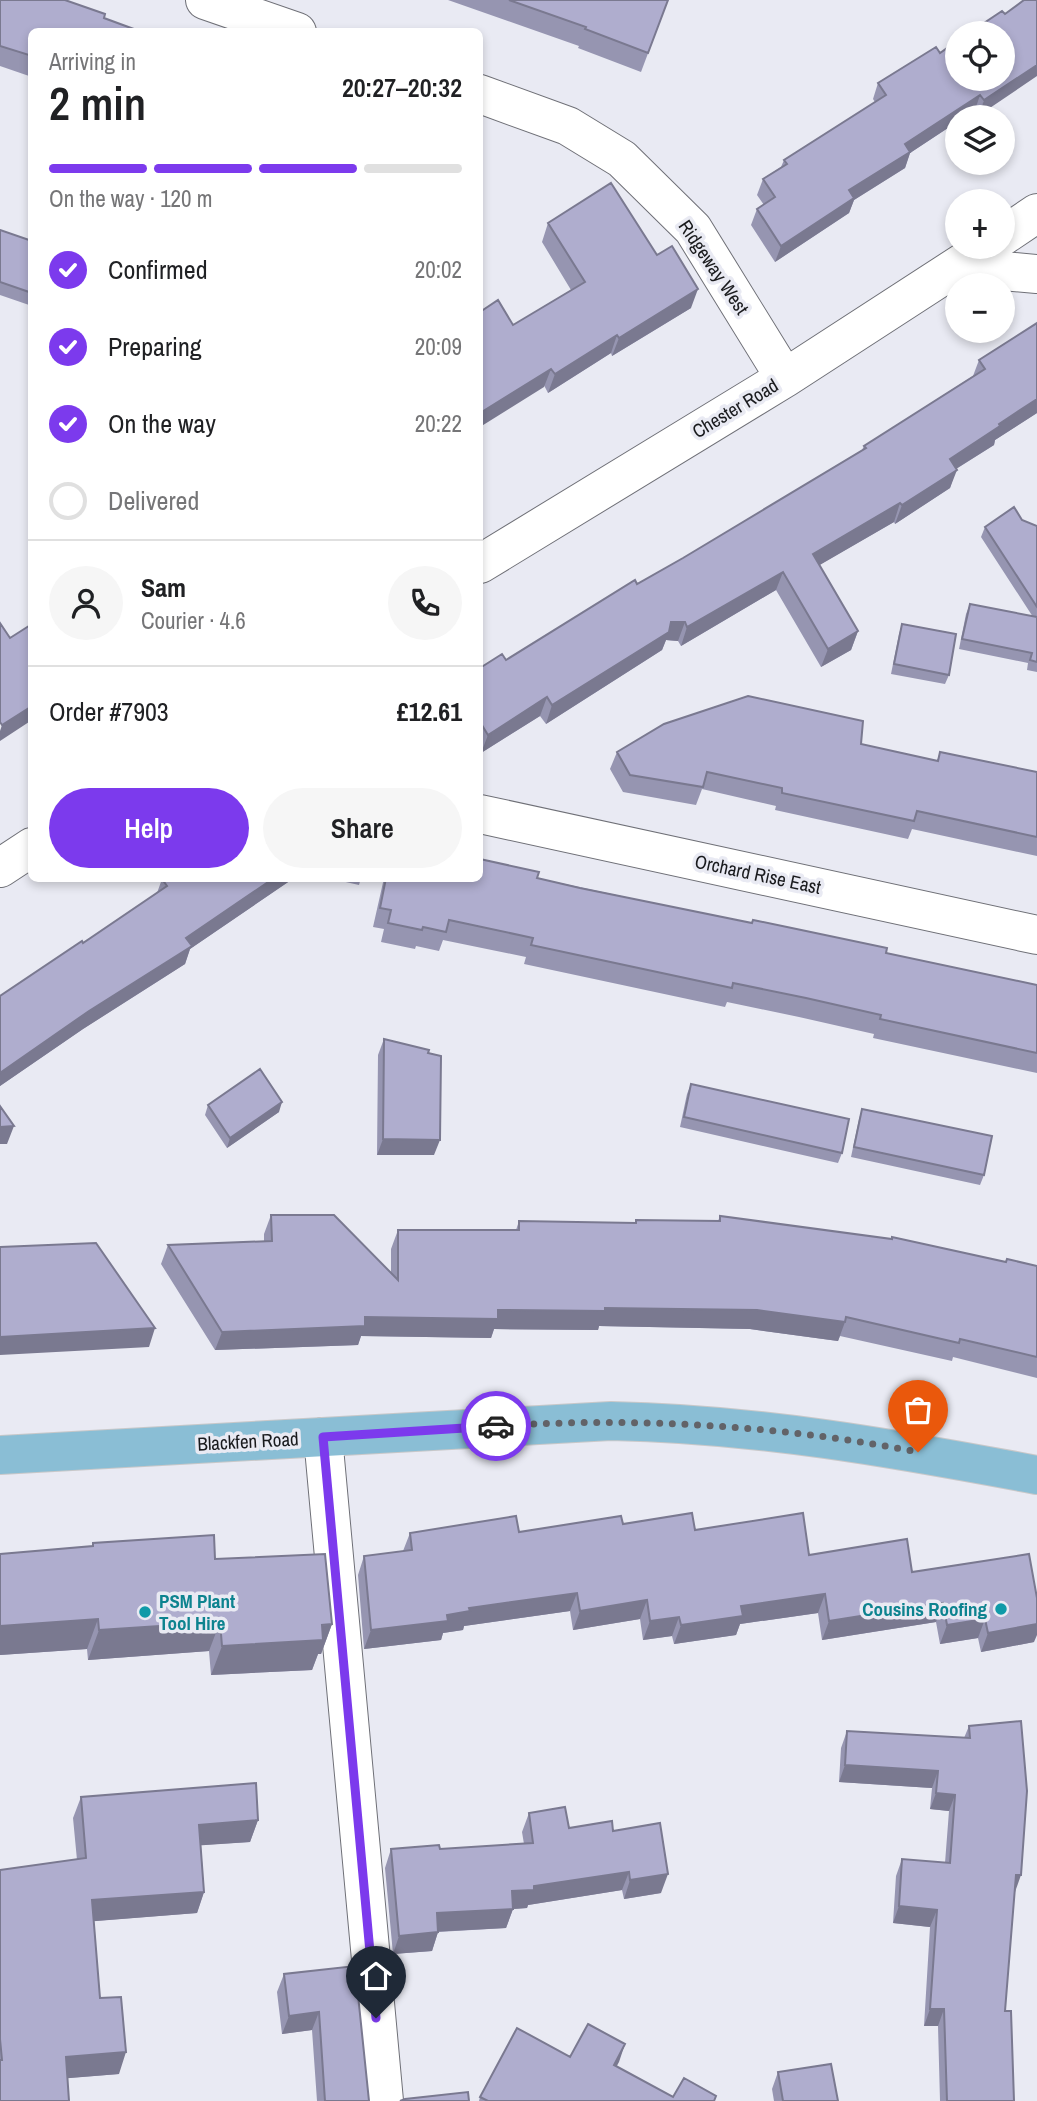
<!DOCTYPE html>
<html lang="en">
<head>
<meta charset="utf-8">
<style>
	body { margin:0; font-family:"Archivo Narrow",sans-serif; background:#f6f6f6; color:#202124; height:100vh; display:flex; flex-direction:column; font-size:26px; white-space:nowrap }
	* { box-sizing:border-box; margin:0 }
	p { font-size:23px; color:#757577 }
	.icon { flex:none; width:38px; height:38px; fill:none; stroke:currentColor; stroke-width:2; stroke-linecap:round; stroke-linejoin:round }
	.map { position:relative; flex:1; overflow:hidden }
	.drawer { position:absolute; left:28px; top:28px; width:455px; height:854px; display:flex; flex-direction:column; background:#fff; border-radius:10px; box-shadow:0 4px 10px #0003 }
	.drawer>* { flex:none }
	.buttons { position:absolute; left:945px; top:21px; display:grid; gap:14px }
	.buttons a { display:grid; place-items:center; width:70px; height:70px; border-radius:50%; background:#fff; box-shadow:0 4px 10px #0003; font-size:35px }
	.pin { position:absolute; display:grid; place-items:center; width:60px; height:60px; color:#fff; margin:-72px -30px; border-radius:50% 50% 50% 0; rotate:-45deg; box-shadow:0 0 7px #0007 }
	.pin .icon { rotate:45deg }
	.courier { position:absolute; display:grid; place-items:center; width:70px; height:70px; margin:-35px; border:5px solid #7c3aed; border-radius:50%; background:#fff; color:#222; box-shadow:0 2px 9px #0007 }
	.head em { font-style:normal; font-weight:600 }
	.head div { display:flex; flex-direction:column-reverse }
	.head { display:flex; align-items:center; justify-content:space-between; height:119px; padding:0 21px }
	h1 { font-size:46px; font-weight:600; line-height:52px }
	.bar { display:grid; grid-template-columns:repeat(4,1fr); gap:10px 7px; align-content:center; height:84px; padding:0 21px }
	.bar i { height:9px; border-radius:5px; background:#e0e0e0 }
	.bar .current { background:#7c3aed }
	.bar p { grid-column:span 4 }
	.line { display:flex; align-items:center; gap:18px; padding:0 21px; border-top:2px solid #e0e0e0 }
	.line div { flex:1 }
	.round { display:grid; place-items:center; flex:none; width:74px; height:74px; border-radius:37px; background:#f6f6f6 }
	ol { padding:0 21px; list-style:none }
	li { display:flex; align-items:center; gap:21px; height:77px }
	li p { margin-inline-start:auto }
	li .icon { padding:7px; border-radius:50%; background:#7c3aed; color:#fff; stroke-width:4 }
	li:last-child { color:#757577 }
	li i { width:38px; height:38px; border:4px solid #e0e0e0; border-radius:50% }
	.action { display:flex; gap:14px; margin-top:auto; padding:14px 21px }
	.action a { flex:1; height:80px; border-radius:42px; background:#7c3aed; color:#fff; font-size:28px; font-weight:600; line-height:80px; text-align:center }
	.action a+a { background:#f6f6f6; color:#202124 }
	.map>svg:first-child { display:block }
</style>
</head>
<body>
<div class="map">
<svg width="1037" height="2101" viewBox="0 0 1037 2101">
	<rect width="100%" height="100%" fill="#e9eaf3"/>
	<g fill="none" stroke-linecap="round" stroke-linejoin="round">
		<g stroke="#6f7077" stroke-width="40">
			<path id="street" d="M 205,0 L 297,32
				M 480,94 L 568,126 L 622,159 L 693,229 L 785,378
				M 1003,236 L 1037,213
				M 957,267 L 1037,274
				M 480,564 L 785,378 L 987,247
				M 480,814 L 1037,935
				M 0,868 L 32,847
				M 323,1437 L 384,2101"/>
		</g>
		<g stroke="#c8c8c9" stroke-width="40">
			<path id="primary" d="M 0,1455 L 611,1421 C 758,1424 893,1448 1037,1475"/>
		</g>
		<use href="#street" stroke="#fff" stroke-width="38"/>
		<use href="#primary" stroke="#8abed5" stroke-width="38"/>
	</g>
	<path fill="#9695b1" d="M 0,0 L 32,32 L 32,77 L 0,66 Z
		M 448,0 L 668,0 L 641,72 L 578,48 L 579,46 Z
		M 1024,0 L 978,116 L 975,110 L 964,117 L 957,117 L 957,122 L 910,153 L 905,168 L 854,200 L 849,213 L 775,262 L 751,225 L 757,209 L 764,205 L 757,195 L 763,179 L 781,167 L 784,160 L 875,102 L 873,99 L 878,83 L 940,53 L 1005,14 Z
		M 548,223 L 691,308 L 612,356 L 611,353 L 548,393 L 513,325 L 571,290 L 542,242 Z
		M 0,230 L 32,241 L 32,306 L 0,295 Z
		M 1037,323 L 1037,413 L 995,440 L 994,445 L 956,469 L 950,488 L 895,524 L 894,522 L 819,565 L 858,631 L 851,650 L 821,667 L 776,590 L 681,646 L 678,641 L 666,640 L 662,650 L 546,724 L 540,716 L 481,753 L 480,750 L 480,668 L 506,660 L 683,558 L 862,450 L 864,446 L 973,376 L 979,360 Z
		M 1022,520 L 1037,526 L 1037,672 L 1027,670 L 1028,663 L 959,649 L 966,614 L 970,604 L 1033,617 L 981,537 L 985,527 Z
		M 902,624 L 949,675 L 945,684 L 891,674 L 899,634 Z
		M 861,744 L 937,761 L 940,752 L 1037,772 L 1037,856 L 912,829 L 908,839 L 775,810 L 776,806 L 702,789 L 696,805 L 623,792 L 610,769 L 617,752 Z
		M 294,878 L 190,949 L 185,964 L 83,1029 L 0,1086 L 0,996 L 83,943 L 157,893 L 162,879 Z
		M 328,878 L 361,878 L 359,885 Z
		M 384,878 L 537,878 L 1037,985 L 1037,1073 L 873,1038 L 874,1034 L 799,1017 L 727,1002 L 725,1007 L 524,964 L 526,957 L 443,940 L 439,951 L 416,946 L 415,949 L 381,942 L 384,929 L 373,927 Z
		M 384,1039 L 428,1053 L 434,1155 L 377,1155 L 378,1055 Z
		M 691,1084 L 842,1153 L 838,1163 L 680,1127 L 687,1094 Z
		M 208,1105 L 279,1112 L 227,1148 L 205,1115 Z
		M 862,1109 L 984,1175 L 980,1185 L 851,1157 L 859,1119 Z
		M 271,1215 L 391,1273 L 391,1249 L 398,1230 L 516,1230 L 519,1221 L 635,1223 L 636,1220 L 718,1221 L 720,1216 L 1006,1262 L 1037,1266 L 1037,1378 L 953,1357 L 952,1361 L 840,1336 L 838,1341 L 750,1329 L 599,1326 L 598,1330 L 494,1329 L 491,1338 L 361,1336 L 358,1345 L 215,1350 L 161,1264 L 168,1245 L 264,1241 L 264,1234 Z
		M 623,1524 L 695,1530 L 809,1555 L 912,1572 L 1034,1642 L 981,1652 L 978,1638 L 940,1644 L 936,1622 L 822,1640 L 818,1613 L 740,1624 L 736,1635 L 674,1644 L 672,1636 L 643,1640 L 640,1619 L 573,1630 L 570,1611 L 464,1626 L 463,1630 L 443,1633 L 441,1640 L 364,1649 L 358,1575 L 364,1556 L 403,1551 L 410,1533 L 519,1532 Z
		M 93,1543 L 215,1559 L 332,1624 L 321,1654 L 318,1654 L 312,1670 L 211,1675 L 209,1651 L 88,1660 L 87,1649 L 0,1655 L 0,1554 L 91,1547 Z
		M 969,1726 L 1014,1892 L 1005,2011 L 1014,2101 L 940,2101 L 938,2026 L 924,2026 L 930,1927 L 893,1923 L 896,1876 L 902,1859 L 945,1863 L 949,1811 L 930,1809 L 932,1788 L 839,1782 L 841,1748 L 847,1731 L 964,1738 Z
		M 81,1797 L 258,1820 L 250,1842 L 201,1845 L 204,1892 L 197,1913 L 94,1921 L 100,1998 L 119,2074 L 68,2078 L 0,2101 L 0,1870 L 77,1860 L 73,1818 Z
		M 529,1813 L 569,1828 L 613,1831 L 661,1893 L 624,1899 L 622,1890 L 528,1905 L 527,1908 L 513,1909 L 506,1928 L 438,1932 L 432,1951 L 393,1954 L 385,1868 L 391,1849 L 440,1849 L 524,1844 L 522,1832 Z
		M 355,1966 L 369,2101 L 317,2101 L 312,2030 L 282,2034 L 277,1992 L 284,1974 Z
		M 625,2044 L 616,2066 L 673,2097 L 715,2101 L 479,2101 L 480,2097 L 570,2057 Z
		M 778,2072 L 838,2101 L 774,2101 L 772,2089 Z"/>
	<path fill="#7a7990" d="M 1037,65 L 1037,76 L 978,116 L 984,100 Z
		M 980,95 L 975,110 L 964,117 L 957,117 L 957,122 L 910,153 L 905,168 L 854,200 L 849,213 L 775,262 L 781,246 L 905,144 Z
		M 698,289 L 691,308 L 612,356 L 619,338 Z
		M 617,335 L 611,353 L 548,393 L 555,374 Z
		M 551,369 L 544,387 L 480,427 L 480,413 Z
		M 1037,399 L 1037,413 L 995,440 L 994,445 L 943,477 L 950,459 L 999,424 Z
		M 957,470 L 950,488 L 895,524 L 902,505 Z
		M 900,503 L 894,522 L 806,573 L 813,554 Z
		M 783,572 L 776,590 L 681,646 L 687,627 Z
		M 671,622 L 685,622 L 678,641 L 666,640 L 662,650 L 546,724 L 552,705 Z
		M 858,631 L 851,650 L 821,667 L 828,649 Z
		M 547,697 L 540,716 L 481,753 L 488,735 Z
		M 32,706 L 32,720 L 0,741 L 0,731 L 2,725 Z
		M 274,878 L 294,878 L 190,949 L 185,964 L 83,1029 L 0,1086 L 0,1073 L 186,938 Z
		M 282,1102 L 279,1112 L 227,1148 L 230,1138 Z
		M 14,1126 L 7,1144 L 0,1144 L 0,1127 Z
		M 383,1139 L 440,1140 L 434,1155 L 377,1155 Z
		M 605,1308 L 757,1310 L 845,1322 L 838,1341 L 750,1329 L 599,1326 L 598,1330 L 494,1329 L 491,1338 L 361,1336 L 358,1345 L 215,1350 L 222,1332 L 365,1317 L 498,1310 Z
		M 155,1328 L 149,1347 L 0,1355 L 0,1337 Z
		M 577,1593 L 570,1611 L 464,1626 L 463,1630 L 443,1633 L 441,1640 L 364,1649 L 371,1630 L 447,1615 L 469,1608 Z
		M 825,1594 L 818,1613 L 740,1624 L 736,1635 L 674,1644 L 681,1625 L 741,1606 Z
		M 647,1600 L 640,1619 L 573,1630 L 580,1611 Z
		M 943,1603 L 936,1622 L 822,1640 L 829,1621 Z
		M 679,1617 L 672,1636 L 643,1640 L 650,1621 Z
		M 98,1619 L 87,1649 L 0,1655 L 0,1626 Z
		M 985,1619 L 978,1638 L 940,1644 L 947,1625 Z
		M 220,1622 L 209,1651 L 88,1660 L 99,1630 Z
		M 332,1624 L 321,1654 L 318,1654 L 312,1670 L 211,1675 L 222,1646 Z
		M 1037,1624 L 1037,1635 L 1034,1642 L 981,1652 L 988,1633 Z
		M 845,1765 L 938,1771 L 932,1788 L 839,1782 Z
		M 936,1793 L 955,1795 L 949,1811 L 930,1809 Z
		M 258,1820 L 250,1842 L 191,1846 L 199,1825 Z
		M 629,1872 L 622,1890 L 528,1905 L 527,1908 L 513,1909 L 506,1928 L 430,1932 L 437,1913 L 512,1891 L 534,1886 Z
		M 668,1874 L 661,1893 L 624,1899 L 630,1880 Z
		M 1016,1875 L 1021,1875 L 1015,1892 Z
		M 204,1892 L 197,1913 L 84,1922 L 92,1900 Z
		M 899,1906 L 937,1910 L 930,1927 L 893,1923 Z
		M 438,1932 L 432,1951 L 393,1954 L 399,1936 Z
		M 930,2009 L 944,2009 L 938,2026 L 924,2026 Z
		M 319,2012 L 312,2030 L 282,2034 L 289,2016 Z
		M 625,2044 L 619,2062 L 607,2084 L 614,2065 Z
		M 126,2052 L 119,2074 L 58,2079 L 66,2057 Z"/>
	<path fill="#afadce" stroke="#7a7990" stroke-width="2" d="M 0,0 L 65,0 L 105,14 L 104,18 L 142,32 L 32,32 L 32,56 L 0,46 Z
		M 509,0 L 668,0 L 648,53 L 585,29 L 586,27 Z
		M 1024,0 L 1037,0 L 1037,65 L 984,100 L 980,95 L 905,144 L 910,152 L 849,190 L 854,198 L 781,246 L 757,209 L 775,197 L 763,179 L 787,164 L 784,160 L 886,95 L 878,83 L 936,47 L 940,53 L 957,41 L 957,79 L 1003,79 L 1003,33 L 969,33 L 1002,11 L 1005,14 Z
		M 611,183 L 657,255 L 672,246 L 698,289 L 619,338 L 617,335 L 555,374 L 551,369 L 480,413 L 480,312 L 498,300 L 513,325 L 585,282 L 548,223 Z
		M 0,230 L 32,241 L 32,293 L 0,282 Z
		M 1037,323 L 1037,399 L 999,424 L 1000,426 L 950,459 L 957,470 L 902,505 L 900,503 L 813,554 L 858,631 L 828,649 L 783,572 L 687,627 L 685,622 L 671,622 L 669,632 L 552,705 L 547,697 L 488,735 L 480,722 L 480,668 L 502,654 L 506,660 L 635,580 L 637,584 L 683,558 L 866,448 L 864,446 L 985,369 L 979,360 Z
		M 1014,507 L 1022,520 L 1037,526 L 1037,607 L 985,527 Z
		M 970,604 L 1037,617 L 1037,662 L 1030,660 L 1032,653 L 962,639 Z
		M 0,623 L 10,638 L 32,624 L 32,706 L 2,725 L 0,722 Z
		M 902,624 L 956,634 L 949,675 L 894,664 Z
		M 748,696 L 863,721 L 861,744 L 938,761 L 940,752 L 1037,772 L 1037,837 L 917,811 L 914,821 L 782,793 L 782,788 L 707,772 L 703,787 L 630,775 L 617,752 L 664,724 Z
		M 480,859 L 539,872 L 537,878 L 580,888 L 752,923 L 753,920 L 787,927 L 887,948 L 886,953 L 1037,985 L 1037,1053 L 880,1019 L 881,1015 L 806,998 L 733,983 L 732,988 L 531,945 L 533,938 L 449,920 L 446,932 L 423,927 L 422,930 L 388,923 L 391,910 L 380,908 L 386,878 L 480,878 Z
		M 274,878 L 186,938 L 192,946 L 89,1011 L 0,1073 L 0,996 L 82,941 L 83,943 L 167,886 L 162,879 Z
		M 384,1039 L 429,1050 L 428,1053 L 441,1056 L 440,1140 L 383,1139 Z
		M 260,1069 L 282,1102 L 230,1138 L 208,1105 Z
		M 691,1084 L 849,1119 L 842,1153 L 684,1117 Z
		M 0,1106 L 14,1126 L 0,1127 Z
		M 862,1109 L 992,1136 L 984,1175 L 854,1147 Z
		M 271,1215 L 334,1215 L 398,1280 L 398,1230 L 519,1230 L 519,1221 L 636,1223 L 636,1220 L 720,1221 L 720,1216 L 892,1239 L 892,1237 L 1006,1262 L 1007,1259 L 1037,1266 L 1037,1357 L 960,1339 L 959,1343 L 846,1317 L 845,1322 L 757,1310 L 605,1308 L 605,1311 L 498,1310 L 498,1319 L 365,1317 L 365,1326 L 222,1332 L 168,1245 L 272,1241 Z
		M 96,1243 L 155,1328 L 0,1337 L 0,1247 Z
		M 692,1513 L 695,1530 L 803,1513 L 809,1555 L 907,1539 L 912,1572 L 1029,1554 L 1037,1598 L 1037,1624 L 988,1633 L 985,1619 L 947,1625 L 943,1603 L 829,1621 L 825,1594 L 741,1606 L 743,1616 L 681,1625 L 679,1617 L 650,1621 L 647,1600 L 580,1611 L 577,1593 L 469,1608 L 470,1611 L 447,1615 L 448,1621 L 371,1630 L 364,1556 L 412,1550 L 410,1533 L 516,1516 L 519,1532 L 621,1516 L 623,1524 Z
		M 214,1535 L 215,1559 L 325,1554 L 332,1624 L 322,1625 L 323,1640 L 222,1646 L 220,1622 L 99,1630 L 98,1619 L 0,1626 L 0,1554 L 93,1546 L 93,1543 Z
		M 1021,1721 L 1027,1791 L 1021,1875 L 1016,1875 L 1005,2011 L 1011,2011 L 1014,2101 L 947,2101 L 944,2009 L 930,2009 L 937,1910 L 899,1906 L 902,1859 L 950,1863 L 955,1795 L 936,1793 L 938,1771 L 845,1765 L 847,1731 L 970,1738 L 969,1726 Z
		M 256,1783 L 258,1820 L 199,1825 L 204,1892 L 92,1900 L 100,1998 L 121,1997 L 126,2052 L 66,2057 L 69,2101 L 0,2101 L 0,2060 L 2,2060 L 0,2039 L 0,1870 L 86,1858 L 81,1797 Z
		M 565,1807 L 569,1828 L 612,1821 L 613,1831 L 660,1823 L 668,1874 L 630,1880 L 629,1872 L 534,1886 L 534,1890 L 512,1891 L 513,1909 L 437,1913 L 438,1932 L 399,1936 L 391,1849 L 439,1845 L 440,1849 L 533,1843 L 529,1813 Z
		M 355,1966 L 369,2101 L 325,2101 L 319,2012 L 289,2016 L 284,1974 Z
		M 588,2024 L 625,2044 L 614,2065 L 673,2097 L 684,2078 L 716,2096 L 714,2101 L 488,2101 L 480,2097 L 517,2028 L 570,2057 Z
		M 831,2064 L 838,2101 L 783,2101 L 778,2072 Z
		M 468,2092 L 469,2101 L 400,2101 L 405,2099 Z"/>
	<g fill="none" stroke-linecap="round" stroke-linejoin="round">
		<path stroke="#626368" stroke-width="7" stroke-dasharray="0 12.6" d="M 496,1426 C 639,1417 777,1425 918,1452"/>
		<path stroke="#7c3aed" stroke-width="9" d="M 376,2018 L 323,1437 L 496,1426"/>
	</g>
	<g fill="#0f9aa8" stroke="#e9eaf3" stroke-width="2.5">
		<circle cx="1001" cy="1609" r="7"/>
		<circle cx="145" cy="1612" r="7"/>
	</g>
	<g text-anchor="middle" stroke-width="7" stroke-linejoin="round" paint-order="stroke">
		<g font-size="19" fill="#191a1d" stroke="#e9eaf3">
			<text transform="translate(714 267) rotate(56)" y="7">Ridgeway West</text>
			<text transform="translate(735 408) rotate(-31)" y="7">Chester Road</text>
			<text transform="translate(758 874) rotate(12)" y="7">Orchard Rise East</text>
			<text transform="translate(248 1441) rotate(-3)" y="7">Blackfen Road</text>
		</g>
		<g font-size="19" font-weight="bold" fill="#0d838f" stroke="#e9eaf3" text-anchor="start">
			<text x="159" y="1608">PSM Plant<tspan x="159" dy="22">Tool Hire</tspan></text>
			<text x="987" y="1616" text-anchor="end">Cousins Roofing</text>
		</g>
	</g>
</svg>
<div class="buttons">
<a><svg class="icon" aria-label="locate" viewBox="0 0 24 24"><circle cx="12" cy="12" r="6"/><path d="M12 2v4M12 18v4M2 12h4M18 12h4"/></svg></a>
<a><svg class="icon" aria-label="layers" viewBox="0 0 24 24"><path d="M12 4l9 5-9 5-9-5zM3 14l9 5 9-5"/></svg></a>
<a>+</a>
<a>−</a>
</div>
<div class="pin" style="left:918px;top:1452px;background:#ea580c"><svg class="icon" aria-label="bag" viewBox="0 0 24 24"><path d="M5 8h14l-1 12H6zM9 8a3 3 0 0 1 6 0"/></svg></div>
<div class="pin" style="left:376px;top:2018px;background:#1f2937"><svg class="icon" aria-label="home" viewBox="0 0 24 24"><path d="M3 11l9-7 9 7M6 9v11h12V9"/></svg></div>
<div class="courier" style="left:496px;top:1426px"><svg class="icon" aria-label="car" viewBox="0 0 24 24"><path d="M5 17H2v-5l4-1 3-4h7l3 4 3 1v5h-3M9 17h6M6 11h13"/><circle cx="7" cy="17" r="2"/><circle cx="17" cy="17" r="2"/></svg></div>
<section class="drawer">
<div class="head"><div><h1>2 min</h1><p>Arriving in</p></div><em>20:27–20:32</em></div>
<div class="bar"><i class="current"></i><i class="current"></i><i class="current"></i><i></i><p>On the way · 120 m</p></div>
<ol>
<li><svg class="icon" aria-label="check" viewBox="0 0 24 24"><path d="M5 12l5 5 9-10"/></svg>Confirmed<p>20:02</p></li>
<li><svg class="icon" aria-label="check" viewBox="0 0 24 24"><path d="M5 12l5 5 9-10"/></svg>Preparing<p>20:09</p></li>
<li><svg class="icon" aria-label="check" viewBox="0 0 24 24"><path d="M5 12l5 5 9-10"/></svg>On the way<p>20:22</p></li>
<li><i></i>Delivered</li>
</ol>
<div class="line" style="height:126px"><a class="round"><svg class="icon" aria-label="person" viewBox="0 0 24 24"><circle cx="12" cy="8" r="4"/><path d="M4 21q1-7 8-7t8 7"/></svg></a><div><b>Sam</b><p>Courier · 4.6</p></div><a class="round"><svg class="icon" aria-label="phone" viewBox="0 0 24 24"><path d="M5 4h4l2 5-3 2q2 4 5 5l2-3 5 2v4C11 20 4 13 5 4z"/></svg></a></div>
<div class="line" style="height:91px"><div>Order #7903</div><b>£12.61</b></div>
<div class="action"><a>Help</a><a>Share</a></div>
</section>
</div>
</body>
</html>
